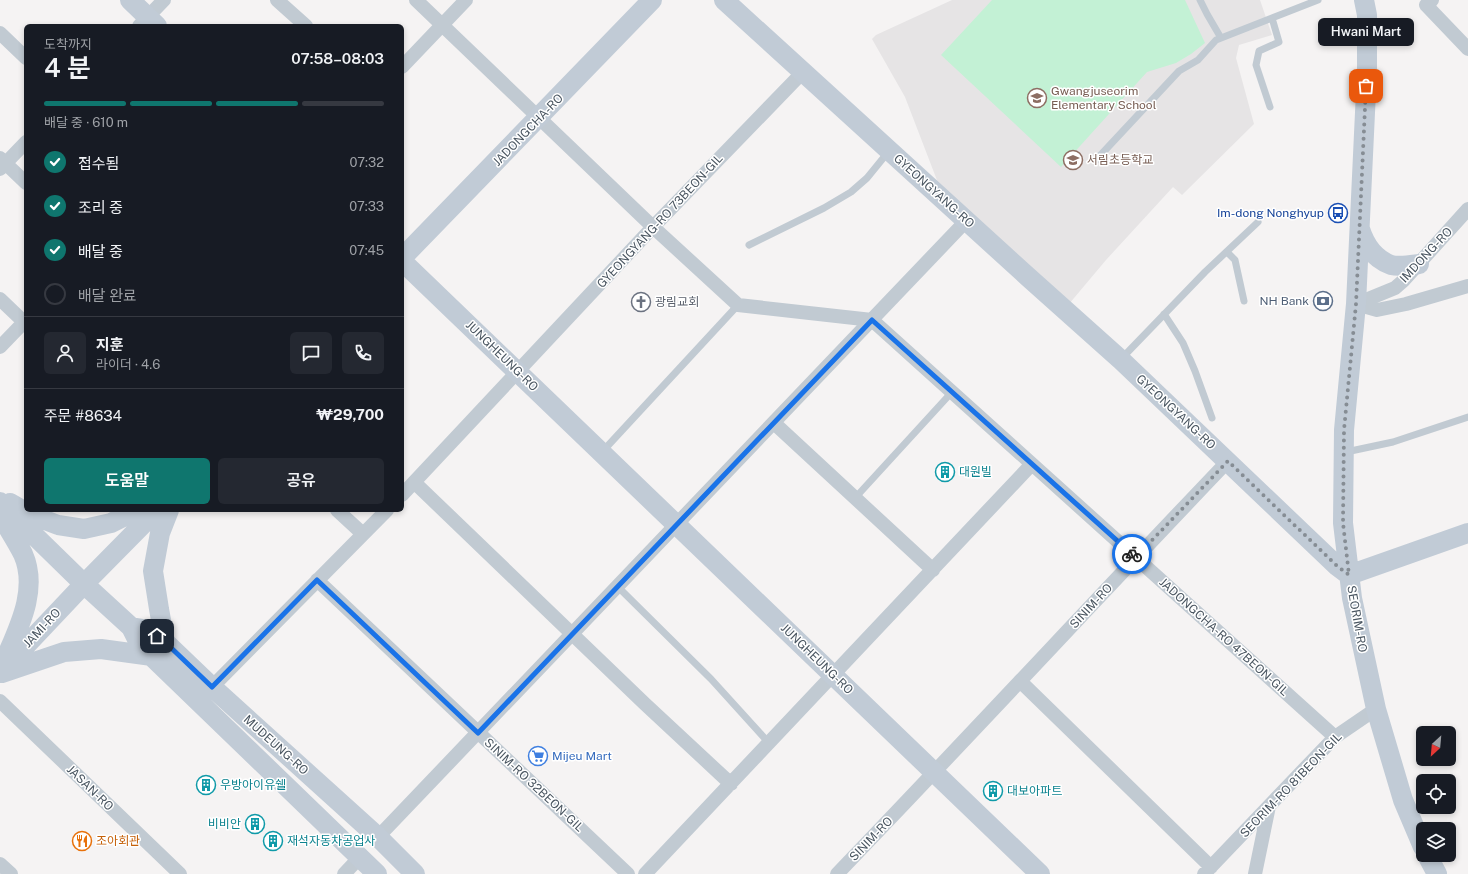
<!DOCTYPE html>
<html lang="ko">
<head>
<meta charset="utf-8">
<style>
	body { margin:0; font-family:"Public Sans","Noto Sans KR",sans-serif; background:#242831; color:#f1f3f6; height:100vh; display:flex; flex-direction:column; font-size:15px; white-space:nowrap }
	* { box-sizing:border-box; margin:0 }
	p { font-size:13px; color:#9ea1a6 }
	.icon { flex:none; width:22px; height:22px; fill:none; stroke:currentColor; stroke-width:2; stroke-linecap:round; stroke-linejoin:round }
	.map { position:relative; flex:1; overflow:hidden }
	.panel { position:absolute; left:24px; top:24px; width:380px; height:488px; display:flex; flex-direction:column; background:#171b24; border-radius:6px; box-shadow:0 2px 6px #0003 }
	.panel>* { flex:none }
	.needle { width:26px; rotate:206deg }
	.tools { position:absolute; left:1416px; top:726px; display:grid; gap:8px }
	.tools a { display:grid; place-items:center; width:40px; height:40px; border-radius:6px; background:#171b24; box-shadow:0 2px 6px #0003; font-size:20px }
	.pin { position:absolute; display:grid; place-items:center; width:34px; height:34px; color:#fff; margin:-17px; border-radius:8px; box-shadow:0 2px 6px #0006 }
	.courier { position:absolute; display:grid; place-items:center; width:40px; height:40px; margin:-20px; border:3px solid #1a73e8; border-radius:50%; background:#fff; color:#222; box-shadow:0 1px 5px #0007 }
	.bubble { position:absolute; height:28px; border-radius:6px; background:#171b24; box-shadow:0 2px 6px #0003; font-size:13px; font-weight:600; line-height:28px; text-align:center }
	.headline em { font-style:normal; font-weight:600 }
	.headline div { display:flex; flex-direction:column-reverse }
	.headline { display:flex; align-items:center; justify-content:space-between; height:68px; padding:0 20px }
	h1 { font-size:26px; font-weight:600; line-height:30px }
	.bar { display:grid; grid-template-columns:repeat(4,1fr); gap:6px 4px; align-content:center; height:48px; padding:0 20px }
	.bar i { height:5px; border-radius:3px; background:#363941 }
	.bar .selected { background:#0f766e }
	.bar p { grid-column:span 4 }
	.line { display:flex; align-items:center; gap:10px; padding:0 20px; border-top:1px solid #363941 }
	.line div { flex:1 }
	.round { display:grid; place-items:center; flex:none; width:42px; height:42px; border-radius:6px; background:#242831 }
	ol { padding:0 20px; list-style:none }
	li { display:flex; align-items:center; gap:12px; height:44px }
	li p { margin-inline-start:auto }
	li .icon { padding:4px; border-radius:50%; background:#0f766e; color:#fff; stroke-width:4 }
	li:last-child { color:#9ea1a6 }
	li i { width:22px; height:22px; border:2px solid #363941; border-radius:50% }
	.cta { display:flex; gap:8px; margin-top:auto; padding:8px 20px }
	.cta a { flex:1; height:46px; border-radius:6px; background:#0f766e; color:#fff; font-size:16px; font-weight:600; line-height:46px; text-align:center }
	.cta a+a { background:#242831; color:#f1f3f6 }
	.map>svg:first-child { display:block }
</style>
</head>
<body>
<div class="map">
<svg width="1468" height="874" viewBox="0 0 1468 874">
	<rect width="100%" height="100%" fill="#f5f3f3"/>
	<path fill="#e6e4e5" d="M 952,0 L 1260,0 L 1272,35 L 1239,45 L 1236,58 L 1254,124 L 1182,195 L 1173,187 L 1106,260 L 1069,304 L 940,188 L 905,97 L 872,39 L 876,35 Z"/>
	<path fill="#c3f1d5" d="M 992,0 L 1185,0 L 1205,43 L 1191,54 L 1176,63 L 1147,72 L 1061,167 L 941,55 Z"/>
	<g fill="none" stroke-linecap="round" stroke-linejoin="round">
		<path stroke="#c1cad2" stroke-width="7" d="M 1200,0 L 1207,14 L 1221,38
			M 1270,107 L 1256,65 L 1259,51 L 1279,42 L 1272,18
			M 1095,161 L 1179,71 L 1198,60 L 1216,40 L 1318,0
			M 749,245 L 824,208 L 851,192 L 867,178 L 889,151
			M 1227,252 L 1235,260 L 1244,301
			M 1164,314 L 1183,343 L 1195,371 L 1212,418
			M 1122,358 L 1205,272 L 1258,222
			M 602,452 L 738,305
			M 1346,452 L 1393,442 L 1468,417
			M 855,498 L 952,392
			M 618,587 L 711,679 L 769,743"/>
		<path stroke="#c1cad2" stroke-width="14" d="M 277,0 L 306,26
			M 416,0 L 653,227 L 738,305 L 872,320 L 1335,737
			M 1432,0 L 1426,5 L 1468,49
			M 139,26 L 164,0
			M 0,33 L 26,58
			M 402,67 L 466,0
			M 0,158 L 26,183
			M 0,169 L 26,142
			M 0,299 L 24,322
			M 1356,304 L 1395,288 L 1403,281 L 1468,209
			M 1356,304 L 1377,310 L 1406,304 L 1468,286
			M 0,347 L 26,320
			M 774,423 L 933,570
			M 414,482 L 645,704 L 731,784
			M 402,495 L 653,227 L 803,72
			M 337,510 L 363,534
			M 317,580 L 628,874
			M 1020,681 L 1211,867
			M 212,687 L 387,510
			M 0,701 L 180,874
			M 378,837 L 966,221
			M 0,864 L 11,874
			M 344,874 L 360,857
			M 645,874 L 1032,464
			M 837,874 C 968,738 1097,598 1228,461
			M 1204,874 L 1335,737 L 1376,709
			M 1255,874 L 1269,806"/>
		<path stroke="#c1cbd6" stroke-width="20" d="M 130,0 L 157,26
			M 724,0 L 1027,276 L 1121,360 L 1337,566 L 1349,575 L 1468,533
			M 1364,0 L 1367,15 L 1367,70 L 1356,304 L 1344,430 L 1343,523 L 1352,598 L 1376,709 L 1403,800 L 1423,847
			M 1360,229 C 1365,245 1375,259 1391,265 C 1400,267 1411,265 1419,264
			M 402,258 L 652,0
			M 402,261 L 1040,874
			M 0,502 L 84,584 L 131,627 L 140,645 L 377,874
			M 10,503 L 29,514 L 58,525 L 84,529 L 111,523 L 137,510
			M 0,514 C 7,527 16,540 23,554 C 39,590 18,629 4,662
			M 131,627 L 149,630 L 165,642 L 212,687 L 378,837 L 415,874
			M 165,642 L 159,609 L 153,571 L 160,533 L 169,510
			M 0,673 L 84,584 L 157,510
			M 2,673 L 64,652 L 101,649 L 152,656
			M 1427,855 L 1437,874"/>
	</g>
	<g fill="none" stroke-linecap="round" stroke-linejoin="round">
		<path stroke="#868d94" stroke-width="4" stroke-dasharray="0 7.2" d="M 1132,554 L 1136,557 L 1228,461 L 1337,566 L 1349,575 L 1343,523 L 1344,430 L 1356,304 L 1366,86"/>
		<path stroke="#1a73e8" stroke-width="5" d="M 157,636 L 165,642 L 212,687 L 317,580 L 478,733 L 872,320 L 1132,554"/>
	</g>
	<defs>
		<g id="school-ring" transform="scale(1)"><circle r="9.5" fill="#fff" stroke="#8d6e63" stroke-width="1.5"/><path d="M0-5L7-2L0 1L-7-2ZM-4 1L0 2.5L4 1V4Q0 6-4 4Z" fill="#8d6e63"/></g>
		<g id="bus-ring" transform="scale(1)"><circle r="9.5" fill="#fff" stroke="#1a4fb4" stroke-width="1.5"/><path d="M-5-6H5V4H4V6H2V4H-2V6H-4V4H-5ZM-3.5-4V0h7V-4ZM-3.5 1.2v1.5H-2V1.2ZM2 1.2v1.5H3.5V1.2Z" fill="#1a4fb4"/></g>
		<g id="bank-ring" transform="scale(1)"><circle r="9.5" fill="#fff" stroke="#5c6f8a" stroke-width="1.5"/><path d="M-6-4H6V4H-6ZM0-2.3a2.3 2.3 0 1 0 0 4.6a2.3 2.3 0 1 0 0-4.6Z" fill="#5c6f8a"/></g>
		<g id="church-ring" transform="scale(1)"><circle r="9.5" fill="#fff" stroke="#6b7280" stroke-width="1.5"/><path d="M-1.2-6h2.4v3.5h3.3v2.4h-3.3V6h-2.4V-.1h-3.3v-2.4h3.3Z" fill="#6b7280"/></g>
		<g id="building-ring" transform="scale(1)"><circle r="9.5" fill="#fff" stroke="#0f9aa8" stroke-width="1.5"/><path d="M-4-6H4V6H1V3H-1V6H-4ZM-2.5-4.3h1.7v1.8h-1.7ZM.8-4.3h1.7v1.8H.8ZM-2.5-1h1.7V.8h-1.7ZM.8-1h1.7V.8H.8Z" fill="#0f9aa8"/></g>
		<g id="supermarket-ring" transform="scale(1)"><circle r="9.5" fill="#fff" stroke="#3f7fe0" stroke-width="1.5"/><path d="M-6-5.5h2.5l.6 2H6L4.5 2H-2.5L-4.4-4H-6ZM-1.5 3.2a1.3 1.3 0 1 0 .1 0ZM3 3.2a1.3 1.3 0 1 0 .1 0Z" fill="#3f7fe0"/></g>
		<g id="restaurant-ring" transform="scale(1)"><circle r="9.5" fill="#fff" stroke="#e8710a" stroke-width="1.5"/><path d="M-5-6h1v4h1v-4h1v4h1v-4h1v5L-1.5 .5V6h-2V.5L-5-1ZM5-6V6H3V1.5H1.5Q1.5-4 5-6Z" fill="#e8710a"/></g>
	</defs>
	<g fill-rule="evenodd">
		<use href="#school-ring" x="1037" y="98"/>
		<use href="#school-ring" x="1073" y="160"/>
		<use href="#bus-ring" x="1338" y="213"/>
		<use href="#bank-ring" x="1323" y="301"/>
		<use href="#church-ring" x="641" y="302"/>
		<use href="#building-ring" x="945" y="472"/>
		<use href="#supermarket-ring" x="538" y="756"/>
		<use href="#building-ring" x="206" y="785"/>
		<use href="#building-ring" x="993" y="791"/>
		<use href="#building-ring" x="255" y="824"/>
		<use href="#restaurant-ring" x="82" y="841"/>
		<use href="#building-ring" x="273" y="841"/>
	</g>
	<g text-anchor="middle" stroke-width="3" stroke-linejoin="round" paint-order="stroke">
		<g font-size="12" fill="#785e54" stroke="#fff" text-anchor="start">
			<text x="1051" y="95">Gwangjuseorim<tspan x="1051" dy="14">Elementary School</tspan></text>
			<text x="1087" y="164">서림초등학교</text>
		</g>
		<g font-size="12" fill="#4a5661" stroke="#fff">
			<text transform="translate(528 130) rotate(-46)" y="4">JADONGCHA-RO</text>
			<text transform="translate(934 191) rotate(42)" y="4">GYEONGYANG-RO</text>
			<text transform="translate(660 221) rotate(-47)" y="4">GYEONGYANG-RO 73BEON-GIL</text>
			<text transform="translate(1426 255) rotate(-47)" y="4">IMDONG-RO</text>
			<text transform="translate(502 356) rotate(44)" y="4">JUNGHEUNG-RO</text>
			<text transform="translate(1176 412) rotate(43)" y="4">GYEONGYANG-RO</text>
			<text transform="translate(1091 606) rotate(-47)" y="4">SINIM-RO</text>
			<text transform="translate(1357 619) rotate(80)" y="4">SEORIM-RO</text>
			<text transform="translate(42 628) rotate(-47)" y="4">JAMI-RO</text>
			<text transform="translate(1224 637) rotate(42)" y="4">JADONGCHA-RO 47BEON-GIL</text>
			<text transform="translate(817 659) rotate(44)" y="4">JUNGHEUNG-RO</text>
			<text transform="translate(276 745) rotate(42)" y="4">MUDEUNG-RO</text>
			<text transform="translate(534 785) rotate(43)" y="4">SINIM-RO 32BEON-GIL</text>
			<text transform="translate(1291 785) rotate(-46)" y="4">SEORIM-RO 81BEON-GIL</text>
			<text transform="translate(90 788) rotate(44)" y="4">JASAN-RO</text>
			<text transform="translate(871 839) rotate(-46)" y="4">SINIM-RO</text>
		</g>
		<g font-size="12" fill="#164399" stroke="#fff" text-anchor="end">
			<text x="1324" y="217">Im-dong Nonghyup</text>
		</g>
		<g font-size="12" fill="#4e5e75" stroke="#fff" text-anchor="end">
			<text x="1309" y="305">NH Bank</text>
		</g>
		<g font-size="12" fill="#5b616d" stroke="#fff" text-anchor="start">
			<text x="655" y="306">광림교회</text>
		</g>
		<g font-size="12" fill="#0d838f" stroke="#fff" text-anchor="start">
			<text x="959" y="476">대원빌</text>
			<text x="220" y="789">우방아이유쉘</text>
			<text x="1007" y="795">대보아파트</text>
			<text x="241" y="828" text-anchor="end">비비안</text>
			<text x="287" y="845">재석자동차공업사</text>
		</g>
		<g font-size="12" fill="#366cbe" stroke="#fff" text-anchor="start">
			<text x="552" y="760">Mijeu Mart</text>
		</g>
		<g font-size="12" fill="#c56008" stroke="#fff" text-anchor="start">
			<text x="96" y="845">조아회관</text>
		</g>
	</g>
</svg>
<div class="tools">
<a><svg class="needle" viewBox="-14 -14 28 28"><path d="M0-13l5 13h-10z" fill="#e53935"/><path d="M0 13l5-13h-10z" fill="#9ea1a6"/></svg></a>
<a><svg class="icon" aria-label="locate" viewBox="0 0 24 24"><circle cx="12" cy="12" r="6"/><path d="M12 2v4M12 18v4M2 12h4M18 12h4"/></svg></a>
<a><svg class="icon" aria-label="layers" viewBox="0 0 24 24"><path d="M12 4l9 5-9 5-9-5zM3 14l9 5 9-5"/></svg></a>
</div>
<div class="pin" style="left:1366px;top:86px;background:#ea580c"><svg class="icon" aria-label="bag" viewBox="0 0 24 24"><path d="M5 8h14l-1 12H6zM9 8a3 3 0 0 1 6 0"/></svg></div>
<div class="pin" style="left:157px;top:636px;background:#1f2937"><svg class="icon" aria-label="home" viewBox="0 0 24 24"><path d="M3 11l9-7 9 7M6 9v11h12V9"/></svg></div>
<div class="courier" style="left:1132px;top:554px"><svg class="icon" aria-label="bike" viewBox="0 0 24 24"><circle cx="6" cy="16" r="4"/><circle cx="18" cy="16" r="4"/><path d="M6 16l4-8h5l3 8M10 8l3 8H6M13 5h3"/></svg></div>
<div class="bubble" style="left:1318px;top:18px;width:96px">Hwani Mart</div>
<section class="panel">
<div class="headline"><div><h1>4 분</h1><p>도착까지</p></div><em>07:58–08:03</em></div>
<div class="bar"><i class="selected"></i><i class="selected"></i><i class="selected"></i><i></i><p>배달 중 · 610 m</p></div>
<ol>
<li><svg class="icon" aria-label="check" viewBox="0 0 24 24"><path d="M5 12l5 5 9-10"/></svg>접수됨<p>07:32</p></li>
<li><svg class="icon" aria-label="check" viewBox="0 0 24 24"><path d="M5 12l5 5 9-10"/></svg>조리 중<p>07:33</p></li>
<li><svg class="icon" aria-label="check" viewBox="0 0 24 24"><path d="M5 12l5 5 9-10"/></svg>배달 중<p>07:45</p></li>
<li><i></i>배달 완료</li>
</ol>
<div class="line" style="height:72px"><a class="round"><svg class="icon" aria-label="person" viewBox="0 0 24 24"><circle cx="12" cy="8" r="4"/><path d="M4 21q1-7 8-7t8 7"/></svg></a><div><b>지훈</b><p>라이더 · 4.6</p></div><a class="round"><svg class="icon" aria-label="chat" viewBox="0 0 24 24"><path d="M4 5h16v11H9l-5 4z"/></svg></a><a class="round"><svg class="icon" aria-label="phone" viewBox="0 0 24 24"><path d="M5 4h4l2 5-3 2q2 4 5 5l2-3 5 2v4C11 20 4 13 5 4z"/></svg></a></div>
<div class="line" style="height:52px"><div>주문 #8634</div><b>₩29,700</b></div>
<div class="cta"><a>도움말</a><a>공유</a></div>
</section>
</div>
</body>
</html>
